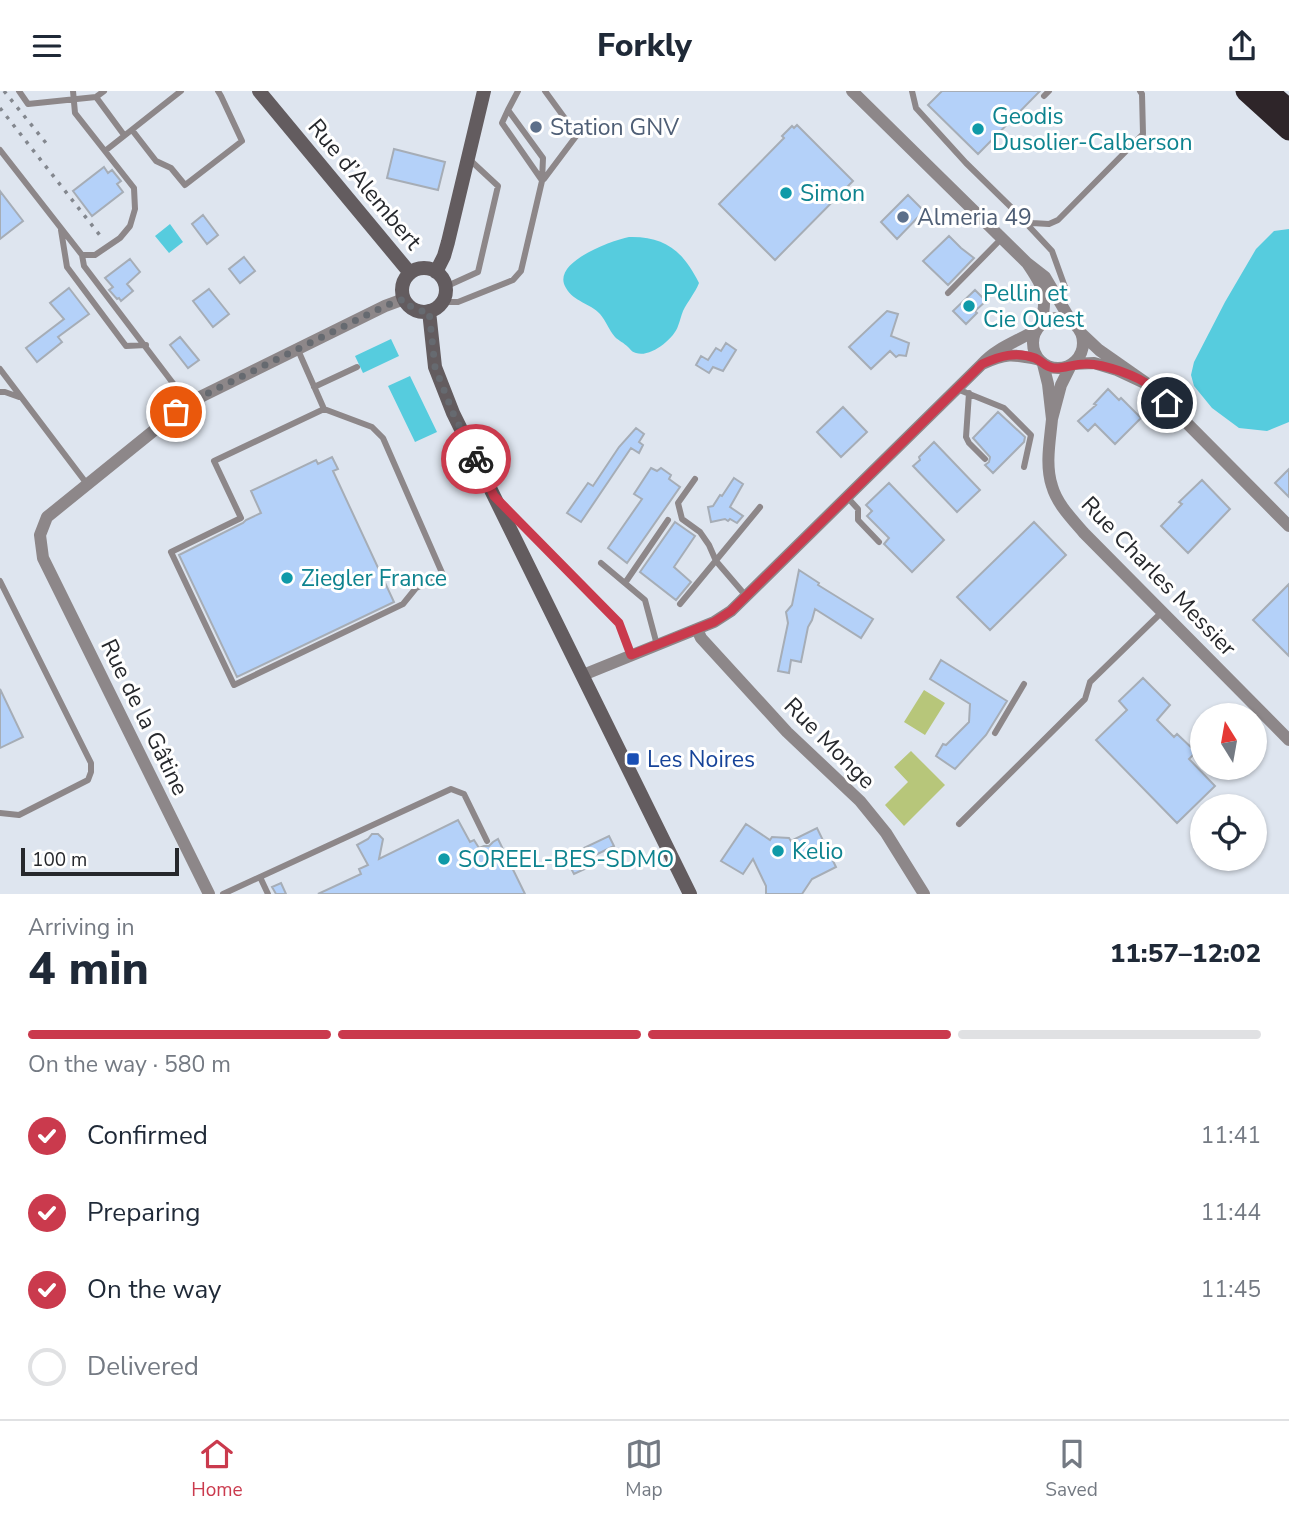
<!DOCTYPE html>
<html lang="en">
<head>
<meta charset="utf-8">
<style>
	body { margin:0; font-family:"Nunito Sans",sans-serif; background:#f2f2f3; color:#1f2937; height:100vh; display:flex; flex-direction:column; font-size:26px; white-space:nowrap }
	* { box-sizing:border-box; margin:0 }
	p { font-size:23px; color:#747a83 }
	.icon { flex:none; width:38px; height:38px; fill:none; stroke:currentColor; stroke-width:2; stroke-linecap:round; stroke-linejoin:round }
	.map { position:relative; height:803px; overflow:hidden }
	.panel { display:flex; flex-direction:column; background:#fff; flex:1 }
	.panel>* { flex:none }
	.needle { width:46px; rotate:349deg }
	.fabs { position:absolute; left:1190px; top:612px; display:grid; gap:14px }
	.fabs a { display:grid; place-items:center; width:77px; height:77px; border-radius:50%; background:#fff; box-shadow:0 2px 5px #0004; font-size:35px }
	.scale { position:absolute; left:21px; bottom:18px; width:158px; box-sizing:border-box; padding-left:7px; border:4px solid #26282c; border-top:0; font-size:19px; line-height:24px; white-space:nowrap; color:#26282c; -webkit-text-stroke:5px #fff; paint-order:stroke }
	.pin { position:absolute; display:grid; place-items:center; width:60px; height:60px; color:#fff; margin:-30px; border:4px solid #fff; border-radius:50%; box-shadow:0 2px 7px #0007 }
	.courier { position:absolute; display:grid; place-items:center; width:70px; height:70px; margin:-35px; border:5px solid #ca3a4d; border-radius:50%; background:#fff; color:#222; box-shadow:0 2px 9px #0007 }
	.overview em { font-style:normal; font-weight:800 }
	.overview div { display:flex; flex-direction:column-reverse }
	.overview { display:flex; align-items:center; justify-content:space-between; height:119px; padding:0 28px }
	h1 { font-size:46px; font-weight:800; line-height:52px }
	.bar { display:grid; grid-template-columns:repeat(4,1fr); gap:10px 7px; align-content:center; height:84px; padding:0 28px }
	.bar i { height:9px; border-radius:5px; background:#e0e1e3 }
	.bar .active { background:#ca3a4d }
	.bar p { grid-column:span 4 }
	ol { padding:0 28px; list-style:none }
	li { display:flex; align-items:center; gap:21px; height:77px }
	li p { margin-inline-start:auto }
	li .icon { padding:7px; border-radius:50%; background:#ca3a4d; color:#fff; stroke-width:4 }
	li:last-child { color:#747a83 }
	li i { width:38px; height:38px; border:4px solid #e0e1e3; border-radius:50% }
	header { display:flex; justify-content:space-between; align-items:center; height:91px; padding:0 28px; background:#fff; font-size:32px; font-weight:800 }
	.tab-bar { display:flex; justify-content:space-around; align-items:center; height:98px; border-top:2px solid #e0e1e3; background:#fff; font-size:19px; color:#747a83 }
	.tab-bar a { display:grid; justify-items:center; gap:4px }
	.tab-bar .active { color:#ca3a4d }
	.map>svg:first-child { display:block }
</style>
</head>
<body>
<header><svg class="icon" aria-label="menu" viewBox="0 0 24 24"><path d="M4 6h16M4 12h16M4 18h16"/></svg>Forkly<svg class="icon" aria-label="share" viewBox="0 0 24 24"><path d="M12 15V3M7 8l5-5 5 5M5 13v7h14v-7"/></svg></header>
<div class="map">
<svg width="1289" height="803" viewBox="0 0 1289 803">
	<rect width="100%" height="100%" fill="#dee5ef"/>
	<path fill="#b7c67a" d="M 924,599 L 945,612 L 925,644 L 904,631 Z
		M 911,660 L 945,694 L 904,735 L 885,714 L 908,691 L 894,676 Z"/>
	<path fill="#56ccde" d="M 170,133 L 183,151 L 169,162 L 155,145 Z
		M 1289,138 L 1289,331 L 1267,340 L 1239,337 L 1212,317 L 1194,295 L 1191,284 L 1194,271 L 1225,211 L 1256,158 L 1274,140 Z
		M 629,146 C 665,145 683,160 699,192 C 695,202 688,210 683,220 C 681,225 680,230 678,235 C 674,248 650,267 636,262 C 632,261 631,259 628,256 C 624,252 618,249 615,246 C 609,239 606,230 600,223 C 590,212 574,211 566,197 C 550,172 610,150 629,146 Z
		M 391,248 L 399,265 L 363,282 L 355,265 Z
		M 410,285 L 437,341 L 415,351 L 388,295 Z"/>
	<path fill="#b4d1f9" stroke="#a6adb6" stroke-width="2" d="M 942,0 L 1040,0 L 978,63 L 928,14 Z
		M 797,34 L 853,90 L 775,169 L 719,113 L 784,47 L 782,45 L 792,35 L 794,37 Z
		M 394,58 L 445,71 L 438,99 L 387,87 Z
		M 104,76 L 108,82 L 112,79 L 121,90 L 117,93 L 123,101 L 92,125 L 73,100 Z
		M 0,100 L 23,130 L 0,148 Z
		M 908,104 L 924,120 L 897,148 L 881,131 Z
		M 203,124 L 218,144 L 207,153 L 192,133 Z
		M 949,145 L 961,157 L 974,167 L 948,194 L 923,170 Z
		M 244,166 L 255,180 L 240,192 L 229,178 Z
		M 130,168 L 140,181 L 127,193 L 133,200 L 121,210 L 119,207 L 117,208 L 109,199 L 113,196 L 105,187 Z
		M 69,197 L 89,223 L 58,246 L 62,251 L 37,271 L 26,257 L 64,228 L 50,212 Z
		M 209,198 L 229,223 L 213,236 L 193,210 Z
		M 975,199 L 986,210 L 975,220 L 977,222 L 966,233 L 953,220 Z
		M 887,220 L 898,223 L 891,245 L 909,252 L 906,265 L 899,264 L 896,266 L 890,260 L 871,278 L 849,256 Z
		M 180,246 L 199,269 L 188,277 L 170,254 Z
		M 726,252 L 736,259 L 723,280 L 713,276 L 709,282 L 696,274 L 701,265 L 708,269 L 716,257 L 721,260 Z
		M 1108,298 L 1119,309 L 1121,307 L 1141,327 L 1115,353 L 1095,333 L 1088,340 L 1078,330 L 1096,314 L 1094,313 Z
		M 843,316 L 867,341 L 841,366 L 817,341 Z
		M 998,321 L 1025,346 L 1024,351 L 993,382 L 985,374 L 989,371 L 990,366 L 973,347 Z
		M 636,337 L 644,343 L 639,351 L 643,354 L 639,362 L 631,357 L 581,431 L 567,422 L 588,392 L 593,395 L 619,356 Z
		M 934,351 L 980,399 L 957,421 L 913,375 L 920,369 L 919,366 Z
		M 332,366 L 338,378 L 333,380 L 394,511 L 237,586 L 179,464 L 243,432 L 246,429 L 261,422 L 251,400 L 316,369 L 318,373 Z
		M 651,377 L 657,380 L 661,377 L 671,384 L 669,388 L 680,396 L 627,472 L 608,457 L 642,408 L 634,403 Z
		M 1289,378 L 1289,406 L 1275,392 Z
		M 734,387 L 743,393 L 730,416 L 743,425 L 737,432 L 730,428 L 728,430 L 725,428 L 711,431 L 708,416 L 713,415 L 720,404 L 722,405 Z
		M 1202,389 L 1230,418 L 1188,462 L 1161,435 L 1182,413 L 1179,411 Z
		M 889,392 L 944,449 L 912,481 L 884,453 L 889,447 L 867,425 L 872,420 L 866,414 Z
		M 675,431 L 695,445 L 674,476 L 691,491 L 676,509 L 640,481 Z
		M 1034,431 L 1066,464 L 990,539 L 957,506 Z
		M 799,479 L 819,492 L 818,494 L 873,528 L 861,547 L 815,518 L 812,529 L 808,536 L 801,571 L 791,569 L 789,582 L 778,580 L 788,532 L 786,521 L 792,514 Z
		M 1289,493 L 1289,565 L 1253,529 Z
		M 941,569 L 1007,610 L 986,644 L 955,678 L 936,665 L 943,653 L 946,654 L 969,631 L 970,613 L 930,588 Z
		M 1143,587 L 1170,614 L 1157,629 L 1174,646 L 1177,643 L 1196,661 L 1189,668 L 1215,695 L 1177,732 L 1096,649 L 1127,619 L 1119,610 Z
		M 0,598 L 23,646 L 0,657 Z
		M 458,729 L 470,751 L 474,749 L 479,757 L 484,755 L 489,755 L 493,751 L 498,748 L 525,803 L 318,803 L 361,783 L 359,778 L 368,774 L 357,754 L 368,748 L 372,743 L 378,743 L 383,748 L 379,768 Z
		M 746,733 L 770,749 L 772,746 L 789,747 L 791,750 L 817,737 L 836,776 L 812,788 L 802,803 L 766,803 L 766,795 L 753,768 L 743,783 L 721,770 Z
		M 609,745 L 614,755 L 585,769 L 589,776 L 574,783 L 565,766 Z
		M 281,792 L 286,803 L 276,803 L 272,796 Z"/>
	<g fill="none" stroke-linecap="round" stroke-linejoin="round">
		<path stroke="#8d8789" stroke-width="6" d="M 19,0 L 28,13 L 96,6 L 104,0
			M 912,0 L 916,17 L 966,72 L 1021,126 L 1032,132 L 1049,133 L 1058,129 L 1143,43 L 1142,3 L 1140,0
			M 1044,5 L 1049,0
			M 96,6 L 124,44
			M 508,19 L 502,32 L 541,88
			M 132,39 L 156,70 L 171,77 L 185,94 L 242,50 L 221,5 L 218,0
			M 0,59 L 82,164 L 95,164 L 120,147 L 130,135 L 135,118 L 134,97 L 75,22 L 73,0
			M 105,60 L 181,0
			M 544,88 L 577,44 L 545,0
			M 1024,130 L 1052,160 L 1065,196 L 1055,201
			M 61,139 L 67,176 L 126,255 L 146,254
			M 82,164 L 84,175 L 188,312
			M 445,196 L 478,181 L 498,95 L 470,69
			M 948,202 L 1002,147
			M 442,211 L 458,211 L 513,189 L 521,180 L 542,90 L 543,67 L 508,19 L 518,0
			M 298,259 L 324,318 L 214,370 L 241,427 L 171,461 L 234,594 L 403,513 L 416,497 L 443,484 L 383,347 L 372,336 L 324,318
			M 0,278 L 87,393
			M 314,296 L 357,276
			M 957,298 L 1004,317 L 1031,344 L 1024,376
			M 0,301 L 5,301 L 19,306
			M 969,302 L 966,346 L 969,352 L 985,368
			M 695,388 L 678,412 L 682,428 L 700,441 L 709,454 L 716,470 L 746,505
			M 847,406 L 858,418 L 858,429 L 879,451
			M 505,417 L 619,532 L 631,564
			M 601,472 L 645,509 L 657,554
			M 0,490 L 91,672 L 91,681 L 88,689 L 19,724 L 0,722
			M 625,492 L 668,429
			M 680,513 L 760,416
			M 995,642 L 1024,593
			M 959,733 L 1085,608 L 1090,591 L 1162,521
			M 260,786 L 268,803
			M 223,803 L 451,698 L 464,703 L 487,750"/>
		<path stroke="#8d8789" stroke-width="12" d="M 852,0 L 1027,172
			M1033 252a25 25 0 1 1 50 0a25 25 0 1 1-50 0Z
			M 1041,233 C 1048,203 1044,197 1027,172 L 1045,186 L 1071,230
			M 1036,239 C 1018,250 996,257 982,273 C 1006,262 1012,263 1037,268
			M 1043,273 L 1048,293 L 1052,328 L 1061,294 L 1071,274
			M 1072,273 L 1094,272 L 1117,279 L 1149,294 L 1099,259 L 1082,243
			M 1149,294 L 1289,435
			M 1052,328 C 1050,350 1045,374 1052,395 C 1057,413 1072,428 1084,442 L 1289,649
			M 697,538 L 701,547 L 787,641 L 860,710 L 886,742 L 924,803
			M 583,584 L 714,531 L 731,520 L 982,273
			M 209,803 L 43,467 L 40,444 L 47,426 L 188,312 L 385,215 L 404,208"/>
		<path stroke="#635c5f" stroke-width="14" d="M 259,0 L 410,182
			M402 199a22 22 0 1 1 44 0a22 22 0 1 1-44 0Z
			M 436,181 L 444,165 L 448,151 L 484,0
			M 429,220 L 435,276 L 453,322 L 690,803"/>
		<path stroke="#2e2529" stroke-width="21" d="M 1246,0 L 1289,39
			M 1268,0 L 1289,19"/>
		<path stroke="#83878e" stroke-width="3.5" stroke-dasharray="3.5 7" stroke-linecap="butt" d="M 4,0 L 46,52
			M 0,17 L 102,147"/>
	</g>
	<g fill="none" stroke-linecap="round" stroke-linejoin="round">
		<path stroke="#666a70" stroke-width="7" stroke-dasharray="0 12.6" d="M 176,321 L 188,312 L 385,215 L 404,208 C 411,218 418,221 429,220 L 435,276 L 453,322 L 476,368"/>
		<path stroke="#ca3a4d" stroke-width="9" d="M 476,368 L 494,405 L 619,532 L 631,564 L 714,531 L 731,520 L 982,273 C 1000,265 1016,260 1035,267 C 1042,270 1045,276 1054,277 C 1063,278 1074,273 1085,273 C 1102,272 1139,285 1151,296 C 1157,301 1162,306 1167,312"/>
	</g>
	<g fill="#5c6f8a" stroke="#fff" stroke-width="2.5">
		<circle cx="536" cy="36" r="7"/>
		<circle cx="903" cy="126" r="7"/>
	</g>
	<g fill="#0f9aa8" stroke="#fff" stroke-width="2.5">
		<circle cx="978" cy="38" r="7"/>
		<circle cx="786" cy="102" r="7"/>
		<circle cx="969" cy="215" r="7"/>
		<circle cx="287" cy="487" r="7"/>
		<circle cx="778" cy="760" r="7"/>
		<circle cx="444" cy="768" r="7"/>
	</g>
	<rect fill="#1a4fb4" stroke="#fff" stroke-width="2.5" x="626" y="661" width="14" height="14" rx="3.5"/>
	<g text-anchor="middle" stroke-width="6" stroke-linejoin="round" paint-order="stroke">
		<g font-size="23" fill="#0d838f" stroke="#fff" text-anchor="start">
			<text x="992" y="33">Geodis<tspan x="992" dy="26">Dusolier-Calberson</tspan></text>
			<text x="800" y="110">Simon</text>
			<text x="983" y="210">Pellin et<tspan x="983" dy="26">Cie Ouest</tspan></text>
			<text x="301" y="495">Ziegler France</text>
			<text x="792" y="768">Kelio</text>
			<text x="458" y="776">SOREEL-BES-SDMO</text>
		</g>
		<g font-size="23" fill="#4e5e75" stroke="#fff" text-anchor="start">
			<text x="550" y="44">Station GNV</text>
			<text x="917" y="134">Almeria 49</text>
		</g>
		<g font-size="23" fill="#26282c" stroke="#fff">
			<text transform="translate(365 93) rotate(50)" y="8">Rue d’Alembert</text>
			<text transform="translate(1159 485) rotate(46)" y="8">Rue Charles Messier</text>
			<text transform="translate(145 626) rotate(64)" y="8">Rue de la Gâtine</text>
			<text transform="translate(830 652) rotate(45)" y="8">Rue Monge</text>
		</g>
		<g font-size="23" fill="#164399" stroke="#fff" text-anchor="start">
			<text x="647" y="676">Les Noires</text>
		</g>
	</g>
</svg>
<div class="fabs">
<a><svg class="needle" viewBox="-14 -14 28 28"><path d="M0-13l5 13h-10z" fill="#e53935"/><path d="M0 13l5-13h-10z" fill="#747a83"/></svg></a>
<a><svg class="icon" aria-label="locate" viewBox="0 0 24 24"><circle cx="12" cy="12" r="6"/><path d="M12 2v4M12 18v4M2 12h4M18 12h4"/></svg></a>
</div>
<div class="scale">100 m</div>
<div class="pin" style="left:176px;top:321px;background:#ea580c"><svg class="icon" aria-label="bag" viewBox="0 0 24 24"><path d="M5 8h14l-1 12H6zM9 8a3 3 0 0 1 6 0"/></svg></div>
<div class="pin" style="left:1167px;top:312px;background:#1f2937"><svg class="icon" aria-label="home" viewBox="0 0 24 24"><path d="M3 11l9-7 9 7M6 9v11h12V9"/></svg></div>
<div class="courier" style="left:476px;top:368px"><svg class="icon" aria-label="bike" viewBox="0 0 24 24"><circle cx="6" cy="16" r="4"/><circle cx="18" cy="16" r="4"/><path d="M6 16l4-8h5l3 8M10 8l3 8H6M13 5h3"/></svg></div>
</div>
<section class="panel">
<div class="overview"><div><h1>4 min</h1><p>Arriving in</p></div><em>11:57–12:02</em></div>
<div class="bar"><i class="active"></i><i class="active"></i><i class="active"></i><i></i><p>On the way · 580 m</p></div>
<ol>
<li><svg class="icon" aria-label="check" viewBox="0 0 24 24"><path d="M5 12l5 5 9-10"/></svg>Confirmed<p>11:41</p></li>
<li><svg class="icon" aria-label="check" viewBox="0 0 24 24"><path d="M5 12l5 5 9-10"/></svg>Preparing<p>11:44</p></li>
<li><svg class="icon" aria-label="check" viewBox="0 0 24 24"><path d="M5 12l5 5 9-10"/></svg>On the way<p>11:45</p></li>
<li><i></i>Delivered</li>
</ol>
</section>
<nav class="tab-bar">
<a class="active"><svg class="icon" aria-label="home" viewBox="0 0 24 24"><path d="M3 11l9-7 9 7M6 9v11h12V9"/></svg>Home</a>
<a><svg class="icon" aria-label="map" viewBox="0 0 24 24"><path d="M3 6l6-2 6 2 6-2v14l-6 2-6-2-6 2zM9 4v14M15 6v14"/></svg>Map</a>
<a><svg class="icon" aria-label="saved" viewBox="0 0 24 24"><path d="M7 4h10v16l-5-4-5 4z"/></svg>Saved</a>
</nav>
</body>
</html>
